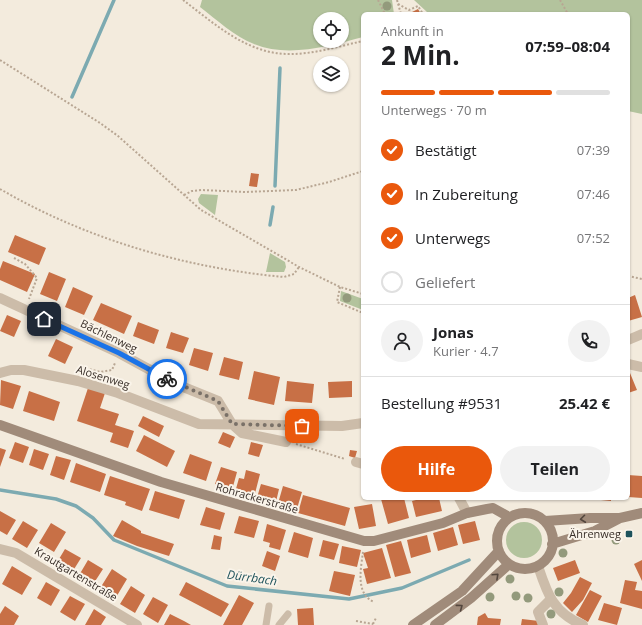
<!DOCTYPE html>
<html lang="de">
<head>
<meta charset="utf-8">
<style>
	body { margin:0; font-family:"Open Sans",sans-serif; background:#f2f2f2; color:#202124; height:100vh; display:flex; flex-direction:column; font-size:15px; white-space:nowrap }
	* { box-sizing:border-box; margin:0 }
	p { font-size:13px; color:#757577 }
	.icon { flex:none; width:22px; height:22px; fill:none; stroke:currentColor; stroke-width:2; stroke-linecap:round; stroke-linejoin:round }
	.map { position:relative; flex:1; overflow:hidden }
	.drawer { position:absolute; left:361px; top:12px; width:269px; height:488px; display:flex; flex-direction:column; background:#fff; border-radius:6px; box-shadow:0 1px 3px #0004 }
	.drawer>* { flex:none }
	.fabs { position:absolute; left:313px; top:12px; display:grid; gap:8px }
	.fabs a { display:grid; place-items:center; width:36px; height:36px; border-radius:50%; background:#fff; box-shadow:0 1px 3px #0004; font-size:20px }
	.pin { position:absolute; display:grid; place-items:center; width:34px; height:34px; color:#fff; margin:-17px; border-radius:8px; box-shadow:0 2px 6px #0006 }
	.courier { position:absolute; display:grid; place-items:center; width:40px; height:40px; margin:-20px; border:3px solid #1a73e8; border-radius:50%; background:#fff; color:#222; box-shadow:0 1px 5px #0007 }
	.head em { font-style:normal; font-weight:700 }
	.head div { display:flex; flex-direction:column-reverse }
	.head { display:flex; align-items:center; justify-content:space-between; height:68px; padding:0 20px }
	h1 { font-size:26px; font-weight:700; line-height:30px }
	.bar { display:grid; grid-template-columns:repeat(4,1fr); gap:6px 4px; align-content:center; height:48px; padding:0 20px }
	.bar i { height:5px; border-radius:3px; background:#e0e0e0 }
	.bar .selected { background:#ea580c }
	.bar p { grid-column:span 4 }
	.line { display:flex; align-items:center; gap:10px; padding:0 20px; border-top:1px solid #e0e0e0 }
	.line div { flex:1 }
	.round { display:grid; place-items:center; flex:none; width:42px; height:42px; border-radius:21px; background:#f2f2f2 }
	ol { padding:0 20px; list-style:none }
	li { display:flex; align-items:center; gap:12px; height:44px }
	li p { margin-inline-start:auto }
	li .icon { padding:4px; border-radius:50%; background:#ea580c; color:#fff; stroke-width:4 }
	li:last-child { color:#757577 }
	li i { width:22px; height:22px; border:2px solid #e0e0e0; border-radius:50% }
	.button { display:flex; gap:8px; margin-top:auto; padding:8px 20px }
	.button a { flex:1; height:46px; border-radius:24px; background:#ea580c; color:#fff; font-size:16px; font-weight:700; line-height:46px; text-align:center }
	.button a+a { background:#f2f2f2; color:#202124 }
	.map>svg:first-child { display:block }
</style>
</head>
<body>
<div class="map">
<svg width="642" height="625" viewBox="0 0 642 625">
	<rect width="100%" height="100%" fill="#f3ebdd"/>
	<path fill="#b3c39d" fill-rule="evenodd" d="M 202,0 L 392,0 L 394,14 L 363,14 L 363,37 C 329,46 288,58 254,44 C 234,36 217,20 200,7 ZM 320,19 L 342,19 L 342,41 L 320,41 Z
		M 414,0 L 642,0 L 642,114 L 628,111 L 628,14 L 444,14 L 427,12 Z
		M 201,194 L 218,195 L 215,215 L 199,203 L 198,199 Z
		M 270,253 L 285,262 L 286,267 L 284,272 L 266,272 Z
		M 341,291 L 363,299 L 363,310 L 340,301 Z
		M506 540a18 18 0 1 1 36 0a18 18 0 1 1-36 0Z"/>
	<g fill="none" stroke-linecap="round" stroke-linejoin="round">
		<path stroke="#7caab1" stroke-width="3.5" d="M 72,97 L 114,0
			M 275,186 L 280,68
			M 270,225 L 273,207
			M 0,490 L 56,499 L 76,506 L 93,518 L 114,540 L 227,586 L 349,599 L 402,588 L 469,560"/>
	</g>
	<path fill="#c87046" d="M 418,9 L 421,14 L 414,14 L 412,12 Z
		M 251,173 L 259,174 L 257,187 L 249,186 Z
		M 15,235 L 46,248 L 39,265 L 8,252 Z
		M 3,261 L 35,274 L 27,292 L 0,280 L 0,269 Z
		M 49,272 L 66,279 L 57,301 L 40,294 Z
		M 73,287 L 93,296 L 84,315 L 65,307 Z
		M 635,295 L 642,317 L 628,321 L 628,298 Z
		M 101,303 L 132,316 L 124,334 L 93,320 Z
		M 7,315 L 21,321 L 14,337 L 0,331 Z
		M 138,322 L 159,330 L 154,344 L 133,336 Z
		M 171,332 L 189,338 L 183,353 L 166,348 Z
		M 56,339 L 73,347 L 65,364 L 48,356 Z
		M 194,348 L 213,353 L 208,371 L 189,365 Z
		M 224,357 L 243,362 L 239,380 L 219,375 Z
		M 254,371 L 280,377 L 274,405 L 248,399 Z
		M 630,373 L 637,390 L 628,393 L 628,374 Z
		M 1,380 L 21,386 L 13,409 L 0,405 Z
		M 287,381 L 314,384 L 312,403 L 285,401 Z
		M 352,381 L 352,397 L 329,398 L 328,382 Z
		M 88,388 L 105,393 L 100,408 L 119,414 L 115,425 L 134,431 L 128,448 L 110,442 L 113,433 L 77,421 Z
		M 29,391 L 60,402 L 54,421 L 23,411 Z
		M 143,416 L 164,426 L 159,437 L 138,426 Z
		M 223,432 L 235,437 L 230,448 L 218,443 Z
		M 144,435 L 175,451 L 167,467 L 136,451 Z
		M 15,442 L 29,447 L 23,463 L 9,458 Z
		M 251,442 L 263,445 L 259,457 L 248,454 Z
		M 0,448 L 6,450 L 0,467 Z
		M 34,449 L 49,454 L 43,470 L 29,465 Z
		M 350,450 L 357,451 L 355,458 L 349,456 Z
		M 190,454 L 212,462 L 206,481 L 183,473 Z
		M 56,456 L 71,460 L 64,480 L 50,475 Z
		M 76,463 L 106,474 L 100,492 L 70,482 Z
		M 221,467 L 237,472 L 232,490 L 215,484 Z
		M 246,470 L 260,474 L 253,501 L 234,496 L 239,478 L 244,479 Z
		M 628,475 L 642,476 L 642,498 L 628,497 Z
		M 110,476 L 150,489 L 142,511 L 125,505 L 126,502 L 104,495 Z
		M 261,484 L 279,489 L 275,506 L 256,501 Z
		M 283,486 L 302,492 L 296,512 L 277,507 Z
		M 155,491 L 185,500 L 179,519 L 149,510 Z
		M 303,495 L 350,508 L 345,526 L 298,513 Z
		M 387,498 L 404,498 L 409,518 L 388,524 L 381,499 Z
		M 424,498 L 439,498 L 442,511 L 416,517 L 412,501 Z
		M 591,498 L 611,498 L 611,501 L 591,499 Z
		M 372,504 L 376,526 L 359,529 L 354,507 Z
		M 206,507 L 225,513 L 220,530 L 200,525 Z
		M 0,511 L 16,520 L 7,535 L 0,531 Z
		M 239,516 L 259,521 L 254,538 L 234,533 Z
		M 122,520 L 141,531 L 141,533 L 174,544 L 169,556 L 137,546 L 113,536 Z
		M 23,521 L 38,530 L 27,548 L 12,539 Z
		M 475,521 L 480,540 L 463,544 L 458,525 Z
		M 51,523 L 66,532 L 54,552 L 39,543 Z
		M 267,524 L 286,530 L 280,550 L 269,547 L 270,543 L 263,541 Z
		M 453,527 L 458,545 L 438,551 L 433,533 Z
		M 294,532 L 313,538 L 308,558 L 288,552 Z
		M 214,535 L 222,537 L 220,550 L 211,549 Z
		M 427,535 L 431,552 L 411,558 L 407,540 Z
		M 323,540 L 339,544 L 334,560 L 319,556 Z
		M 401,541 L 411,573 L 395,577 L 386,545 Z
		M 342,546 L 361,550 L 357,567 L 339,563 Z
		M 382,548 L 391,578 L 367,584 L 363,569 L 368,568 L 363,553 Z
		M 65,549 L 81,558 L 71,574 L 56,564 Z
		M 267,551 L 280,556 L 275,571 L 262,566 Z
		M 88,560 L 103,569 L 92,586 L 78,577 Z
		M 575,560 L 580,573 L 558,581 L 553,568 Z
		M 642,560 L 642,581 L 634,564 Z
		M 12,566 L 32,578 L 22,595 L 2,584 Z
		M 112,569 L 127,579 L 115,599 L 99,590 Z
		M 334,571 L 355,575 L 350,596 L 329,591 Z
		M 580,577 L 592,583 L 583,600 L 572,612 L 563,603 L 571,593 Z
		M 625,580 L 637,582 L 635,590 L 642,591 L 642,609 L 620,603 Z
		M 46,582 L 60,590 L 51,606 L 37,598 Z
		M 186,582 L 229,604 L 221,617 L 179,595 Z
		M 131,586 L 145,595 L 135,613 L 120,604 Z
		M 590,590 L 602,596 L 588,622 L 576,615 Z
		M 239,595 L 254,603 L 242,625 L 223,625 Z
		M 70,596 L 85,604 L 75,621 L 60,612 Z
		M 153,597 L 168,605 L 158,623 L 143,614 Z
		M 604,603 L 622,608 L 617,625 L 598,620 Z
		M 5,606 L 19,616 L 14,625 L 0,625 L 0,614 Z
		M 313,608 L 314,625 L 298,625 L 297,609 Z
		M 94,609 L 106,617 L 101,625 L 85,625 Z
		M 485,613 L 488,618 L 501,619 L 500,625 L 477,625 L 478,617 Z
		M 170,614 L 184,621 L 191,625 L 164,625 Z
		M 522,619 L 539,621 L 538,625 L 521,625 Z"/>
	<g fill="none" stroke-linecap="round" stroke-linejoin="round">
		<path stroke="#b8a693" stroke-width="2" stroke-dasharray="2 2" stroke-linecap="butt" d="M 183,0 C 215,24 248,55 291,54 C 315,54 340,46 363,41
			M 378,0 L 385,14
			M 397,0 L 401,14
			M 560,0 L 568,14
			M 398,4 L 409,10 L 418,6 L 423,14
			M 0,60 L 100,123 L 118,136 L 201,210 L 299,267 L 340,287 L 363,294
			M 0,189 C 86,239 185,268 284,277 L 294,274 L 299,267
			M 184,195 L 192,191 L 202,190 L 245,192 L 296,190 L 329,182 L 363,171
			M 14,258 L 25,264 L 37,278 L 29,299
			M 628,276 L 642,279
			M 340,287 L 337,302 L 363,313
			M 81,370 L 81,367 L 100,372 L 112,370 L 115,363
			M 296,444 L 345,459
			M 363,552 C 361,568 355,594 374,602
			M 356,621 L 373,624
			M 373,624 L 376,618"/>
		<path stroke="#ccbca9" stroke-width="7" d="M 266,625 L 269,606
			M 279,625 L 288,614"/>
		<path stroke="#ccbca9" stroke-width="10" d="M 0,298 L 119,353 L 176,384 L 218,401 L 232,424 L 242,433 L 286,442
			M 628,340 L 642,334
			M 628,364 L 642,367
			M 0,373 L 11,370 L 24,370 L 78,381 L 118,393 L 199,424 L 342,426 L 363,423
			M 356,462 L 363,464
			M 459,498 L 467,513
			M 0,549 L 16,553 L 137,625
			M 538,566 C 547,593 553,613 583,625
			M 543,625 L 538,612 L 550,600"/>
		<path stroke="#a08b7a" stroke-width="10" d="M 0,425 L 161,482 L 364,541 L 374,541 L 443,523 L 467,513 L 487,509 L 493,508 L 509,517
			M497 541a28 28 0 1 1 56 0a28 28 0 1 1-56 0Z
			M 545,521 L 590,518 L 618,518
			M 552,544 L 595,531 L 620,518 L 642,513
			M 413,625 L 462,591 L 499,551
			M 435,625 L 471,598 L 508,565"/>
	</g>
	<g fill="#939a7c">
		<circle cx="387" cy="6" r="4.5"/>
		<circle cx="347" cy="298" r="4.5"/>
		<circle cx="616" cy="540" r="4.5"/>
		<circle cx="563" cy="553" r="4.5"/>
		<circle cx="510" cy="579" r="4.5"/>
		<circle cx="559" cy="592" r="4.5"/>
		<circle cx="516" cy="596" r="4.5"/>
		<circle cx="490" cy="597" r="4.5"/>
		<circle cx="528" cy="598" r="4.5"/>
		<circle cx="551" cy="614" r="4.5"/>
	</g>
	<defs><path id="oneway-chevron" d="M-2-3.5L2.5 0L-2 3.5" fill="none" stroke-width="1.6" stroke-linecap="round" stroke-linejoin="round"/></defs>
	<g stroke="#53463d">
		<use href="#oneway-chevron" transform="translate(583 519) rotate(173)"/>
		<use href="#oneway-chevron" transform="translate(496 576) rotate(-43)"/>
		<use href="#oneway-chevron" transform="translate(460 607) rotate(-37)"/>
	</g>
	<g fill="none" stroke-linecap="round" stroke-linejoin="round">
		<path stroke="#7a7168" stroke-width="4" stroke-dasharray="0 7.2" d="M 167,379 L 218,401 L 232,424 L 302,426"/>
		<path stroke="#1a73e8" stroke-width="5" d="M 44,319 L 119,353 L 167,379"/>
	</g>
	<rect fill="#1d525b" stroke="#faf4ea" stroke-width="1.5" x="625" y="530" width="8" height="8" rx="2"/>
	<g text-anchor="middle" stroke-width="4" stroke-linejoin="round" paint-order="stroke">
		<g font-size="11" fill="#392f29" stroke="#faf4ea">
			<text transform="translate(109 336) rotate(26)" y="4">Bächlenweg</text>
			<text transform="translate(103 377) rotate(17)" y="4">Alosenweg</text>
			<text transform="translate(257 498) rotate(16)" y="4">Rohrackerstraße</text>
			<text transform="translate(76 574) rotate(31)" y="4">Krautgartenstraße</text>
		</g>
		<g font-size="11" fill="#392f29" stroke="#faf4ea" text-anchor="end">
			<text x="621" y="538">Ährenweg</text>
		</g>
		<g font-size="12" font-style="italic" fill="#1d525b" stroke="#faf4ea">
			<text transform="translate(252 578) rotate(8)" y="4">Dürrbach</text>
		</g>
	</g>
</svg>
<div class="fabs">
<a><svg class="icon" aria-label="locate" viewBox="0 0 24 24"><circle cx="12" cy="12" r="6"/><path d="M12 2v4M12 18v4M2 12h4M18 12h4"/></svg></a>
<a><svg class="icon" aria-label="layers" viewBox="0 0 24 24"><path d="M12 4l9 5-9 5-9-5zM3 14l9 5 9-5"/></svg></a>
</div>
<div class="pin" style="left:302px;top:426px;background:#ea580c"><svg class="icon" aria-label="bag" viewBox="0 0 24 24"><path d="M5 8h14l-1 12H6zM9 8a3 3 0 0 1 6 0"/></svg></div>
<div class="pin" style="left:44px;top:319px;background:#1f2937"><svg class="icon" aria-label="home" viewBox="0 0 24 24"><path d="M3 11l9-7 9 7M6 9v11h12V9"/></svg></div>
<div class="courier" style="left:167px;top:379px"><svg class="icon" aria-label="bike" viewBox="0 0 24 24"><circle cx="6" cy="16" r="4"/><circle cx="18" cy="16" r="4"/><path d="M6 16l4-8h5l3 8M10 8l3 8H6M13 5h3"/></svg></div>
<section class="drawer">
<div class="head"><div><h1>2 Min.</h1><p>Ankunft in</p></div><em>07:59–08:04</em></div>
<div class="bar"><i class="selected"></i><i class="selected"></i><i class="selected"></i><i></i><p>Unterwegs · 70 m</p></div>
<ol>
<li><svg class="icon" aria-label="check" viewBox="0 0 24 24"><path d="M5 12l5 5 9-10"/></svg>Bestätigt<p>07:39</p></li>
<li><svg class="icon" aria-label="check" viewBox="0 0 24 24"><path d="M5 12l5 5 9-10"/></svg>In Zubereitung<p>07:46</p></li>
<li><svg class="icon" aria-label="check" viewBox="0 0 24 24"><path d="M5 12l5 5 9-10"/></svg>Unterwegs<p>07:52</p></li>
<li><i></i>Geliefert</li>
</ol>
<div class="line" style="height:72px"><a class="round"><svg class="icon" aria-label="person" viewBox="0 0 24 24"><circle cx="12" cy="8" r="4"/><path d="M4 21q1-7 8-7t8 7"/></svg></a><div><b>Jonas</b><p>Kurier · 4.7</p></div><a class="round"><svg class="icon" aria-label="phone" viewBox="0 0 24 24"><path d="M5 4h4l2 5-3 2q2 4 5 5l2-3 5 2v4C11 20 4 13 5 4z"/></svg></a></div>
<div class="line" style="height:52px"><div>Bestellung #9531</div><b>25.42 €</b></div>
<div class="button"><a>Hilfe</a><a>Teilen</a></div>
</section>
</div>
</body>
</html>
